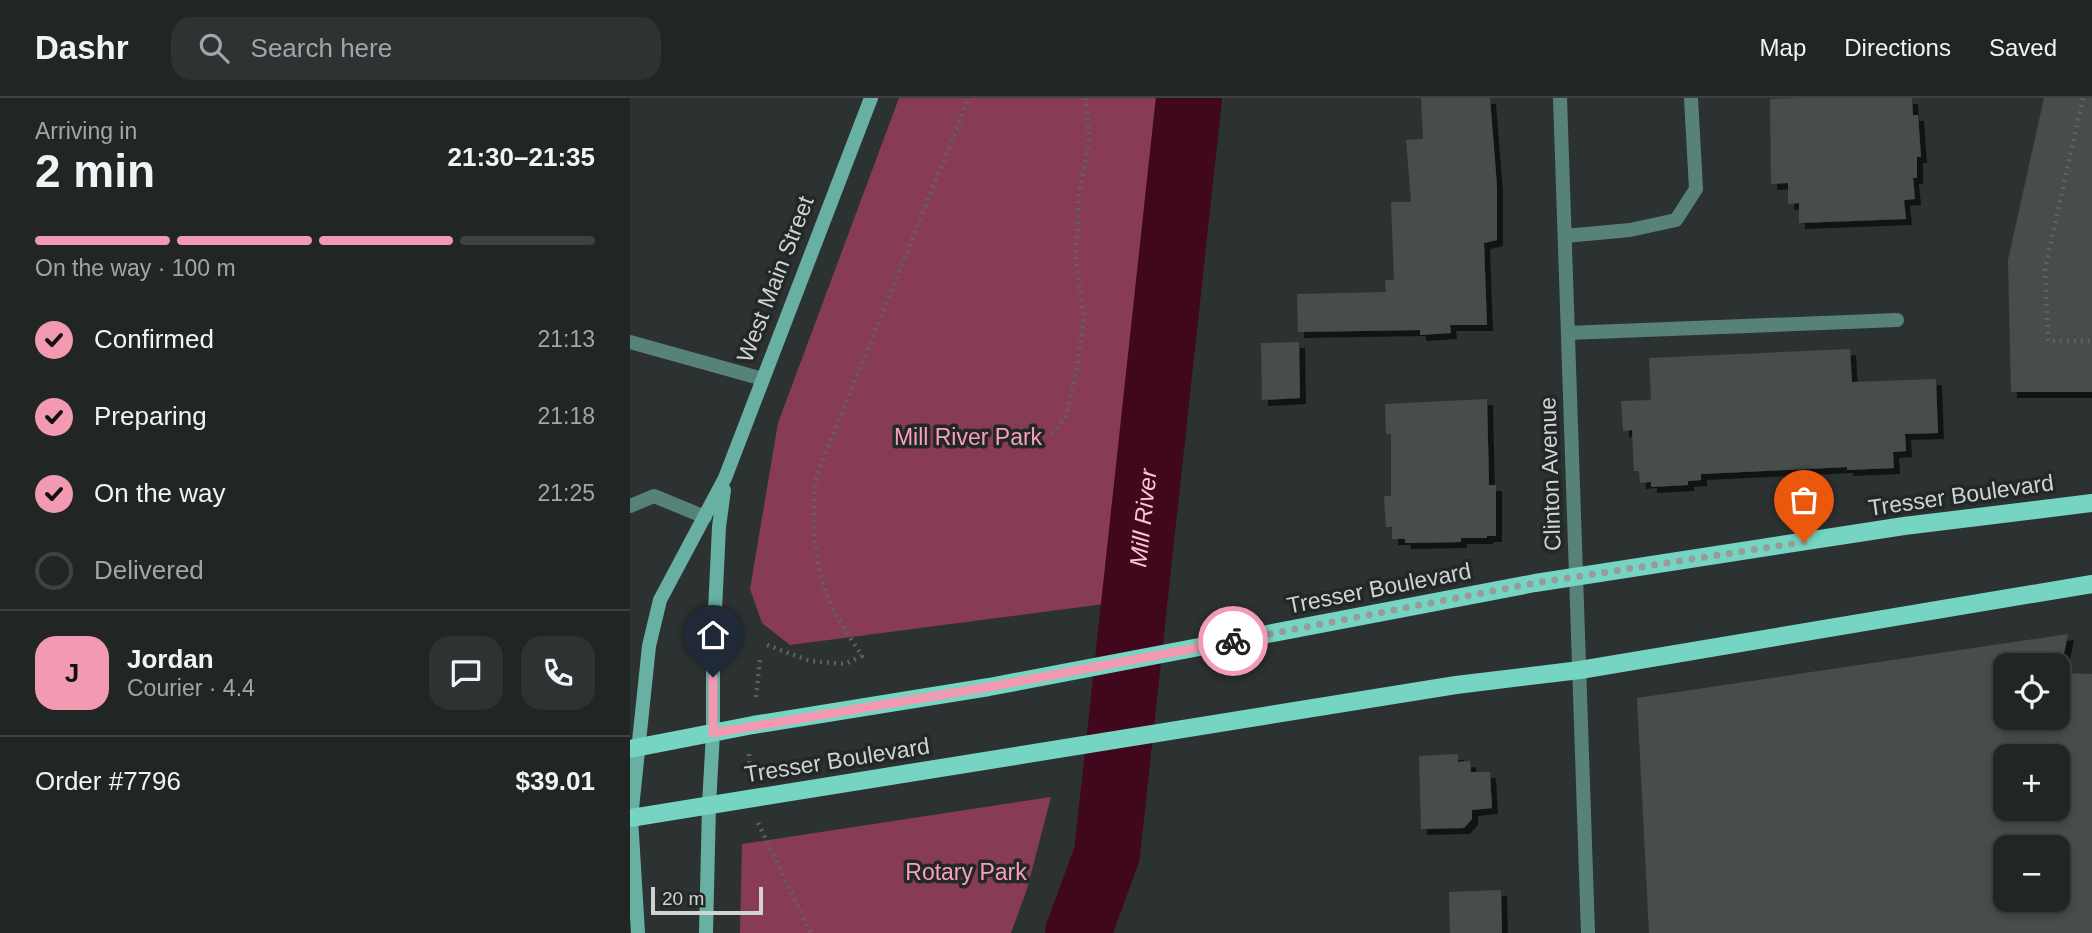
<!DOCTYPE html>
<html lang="en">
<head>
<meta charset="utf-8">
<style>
	body { margin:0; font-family:Helvetica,sans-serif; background:#2d3232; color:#f1f3f6; height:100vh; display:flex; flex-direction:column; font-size:26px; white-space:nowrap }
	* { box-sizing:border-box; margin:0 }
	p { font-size:23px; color:#a2a5a7 }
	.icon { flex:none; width:38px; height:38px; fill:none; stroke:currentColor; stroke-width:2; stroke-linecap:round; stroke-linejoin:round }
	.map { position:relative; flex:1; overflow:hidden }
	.side { display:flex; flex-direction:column; background:#212625; width:630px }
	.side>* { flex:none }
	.tools { position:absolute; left:1363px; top:555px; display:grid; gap:14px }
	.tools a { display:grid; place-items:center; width:77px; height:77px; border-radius:14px; background:#212625; box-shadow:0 4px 10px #0003,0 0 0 2px #3e4342; font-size:35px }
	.scale { position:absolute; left:21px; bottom:18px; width:112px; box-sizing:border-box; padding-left:7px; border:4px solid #d0d3d2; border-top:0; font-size:19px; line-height:24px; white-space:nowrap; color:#d0d3d2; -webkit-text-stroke:5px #222827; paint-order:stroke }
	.pin { position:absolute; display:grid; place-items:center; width:60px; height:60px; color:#fff; margin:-72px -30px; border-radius:50% 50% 50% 0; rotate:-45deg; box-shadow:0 0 7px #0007 }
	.pin .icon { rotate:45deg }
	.courier { position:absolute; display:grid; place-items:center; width:70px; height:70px; margin:-35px; border:5px solid #f19ab1; border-radius:50%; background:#fff; color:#222; box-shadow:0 2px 9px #0007 }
	.head em { font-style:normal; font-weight:700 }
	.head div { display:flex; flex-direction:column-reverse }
	.head { display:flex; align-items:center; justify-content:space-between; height:119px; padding:0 35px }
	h1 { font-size:46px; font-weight:700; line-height:52px }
	.bar { display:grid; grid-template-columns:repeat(4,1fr); gap:10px 7px; align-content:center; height:84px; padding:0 35px }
	.bar i { height:9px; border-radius:5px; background:#3e4342 }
	.bar .active { background:#f19ab1 }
	.bar p { grid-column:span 4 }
	.line { display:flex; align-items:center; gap:18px; padding:0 35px; border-top:2px solid #3e4342 }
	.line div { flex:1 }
	.round { display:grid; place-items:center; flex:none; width:74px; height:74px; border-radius:21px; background:#2d3232 }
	ol { padding:0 35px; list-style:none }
	li { display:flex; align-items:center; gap:21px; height:77px }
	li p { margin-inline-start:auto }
	li .icon { padding:7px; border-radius:50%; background:#f19ab1; color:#111; stroke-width:4 }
	li:last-child { color:#a2a5a7 }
	li i { width:38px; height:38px; border:4px solid #3e4342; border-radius:50% }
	header { display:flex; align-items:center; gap:42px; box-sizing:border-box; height:98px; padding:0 35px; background:#212625; border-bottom:2px solid #3e4342 }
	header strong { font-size:33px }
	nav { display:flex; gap:38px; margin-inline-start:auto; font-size:24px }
	.search { width:490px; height:63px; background:#2d3232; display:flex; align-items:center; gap:18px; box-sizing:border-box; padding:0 24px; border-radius:21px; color:#a2a5a7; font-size:26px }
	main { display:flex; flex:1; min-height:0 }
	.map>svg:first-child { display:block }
</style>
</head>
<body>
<header>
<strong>Dashr</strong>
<div class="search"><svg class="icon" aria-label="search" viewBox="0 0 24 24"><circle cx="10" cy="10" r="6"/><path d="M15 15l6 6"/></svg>Search here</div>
<nav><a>Map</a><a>Directions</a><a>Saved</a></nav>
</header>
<main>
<section class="side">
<div class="head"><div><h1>2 min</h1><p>Arriving in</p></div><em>21:30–21:35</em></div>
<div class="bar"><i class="active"></i><i class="active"></i><i class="active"></i><i></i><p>On the way · 100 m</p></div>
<ol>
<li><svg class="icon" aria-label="check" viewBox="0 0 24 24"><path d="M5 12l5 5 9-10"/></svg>Confirmed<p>21:13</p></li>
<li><svg class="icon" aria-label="check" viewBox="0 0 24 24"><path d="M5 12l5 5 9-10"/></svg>Preparing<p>21:18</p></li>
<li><svg class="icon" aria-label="check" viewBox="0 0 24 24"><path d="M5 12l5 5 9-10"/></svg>On the way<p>21:25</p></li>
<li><i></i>Delivered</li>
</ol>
<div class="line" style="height:126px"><b class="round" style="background:#f19ab1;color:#111">J</b><div><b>Jordan</b><p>Courier · 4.4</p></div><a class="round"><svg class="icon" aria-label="chat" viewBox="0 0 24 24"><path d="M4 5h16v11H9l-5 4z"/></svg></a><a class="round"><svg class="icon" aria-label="phone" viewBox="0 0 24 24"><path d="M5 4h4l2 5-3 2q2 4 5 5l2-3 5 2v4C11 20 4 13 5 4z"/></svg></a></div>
<div class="line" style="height:91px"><div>Order #7796</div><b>$39.01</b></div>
</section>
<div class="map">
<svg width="1462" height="835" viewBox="0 0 1462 835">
	<defs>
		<filter id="shadow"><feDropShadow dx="6" dy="6" stdDeviation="0" flood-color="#0009"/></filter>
	</defs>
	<rect width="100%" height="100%" fill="#2c3231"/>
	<path fill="#883c53" d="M 269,0 L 559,0 L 505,502 L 160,547 L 132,525 L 120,491 L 148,325 Z
		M 421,699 L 397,791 L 381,835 L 110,835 L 112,746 Z"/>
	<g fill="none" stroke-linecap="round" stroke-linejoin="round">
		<path stroke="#41071d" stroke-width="66" id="s1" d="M 448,835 L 477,756 L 559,0"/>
	</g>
	<path fill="#474d4c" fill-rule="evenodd" filter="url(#shadow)" d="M 791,0 L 860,0 L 867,88 L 867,142 L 854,145 L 857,227 L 820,227 L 821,235 L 790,237 L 790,232 L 668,234 L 667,196 L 756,194 L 755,182 L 764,182 L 761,104 L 781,104 L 776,42 L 793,41 Z
		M 1171,0 L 1282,0 L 1283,17 L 1288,17 L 1291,59 L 1287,59 L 1287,80 L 1283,80 L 1285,101 L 1274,102 L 1276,121 L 1169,125 L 1169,105 L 1158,106 L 1158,85 L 1141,86 L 1140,1 Z
		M 1414,0 L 1462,0 L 1462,294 L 1381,294 L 1378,162 Z
		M 669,244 L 670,300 L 632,302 L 631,245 Z
		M 1220,251 L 1222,284 L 1306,281 L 1308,335 L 1275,336 L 1276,353 L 1263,354 L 1264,370 L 1217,372 L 1217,369 L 1071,376 L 1071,382 L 1058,383 L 1058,387 L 1021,389 L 1021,384 L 1010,385 L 1009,373 L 1004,373 L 1002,332 L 993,333 L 991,303 L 1021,302 L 1019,260 Z
		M 857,301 L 859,387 L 866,387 L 866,438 L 857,438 L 857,440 L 831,440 L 831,444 L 775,445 L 775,441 L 762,441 L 762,429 L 756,429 L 754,398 L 761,398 L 761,336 L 756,336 L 755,306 Z
		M 1438,536 L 1430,575 L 1462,576 L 1462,835 L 1019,835 L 1007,600 ZM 1376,567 L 1428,567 L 1428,620 L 1376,620 ZM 1376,658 L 1428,658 L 1428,710 L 1376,710 ZM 1376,749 L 1428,749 L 1428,802 L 1376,802 Z
		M 828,656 L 828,664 L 840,663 L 841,674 L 860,674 L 862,710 L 842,712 L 842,721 L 834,730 L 791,731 L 789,658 Z
		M 871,792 L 872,835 L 820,835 L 819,794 Z"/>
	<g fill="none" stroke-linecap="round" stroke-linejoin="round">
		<path stroke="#5e6362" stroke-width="4.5" stroke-dasharray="2 5" stroke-linecap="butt" d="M 1453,0 L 1415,171 L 1418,243 L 1462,243
			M 422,336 L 436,318 L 446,275 L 454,220 L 446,164 L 449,96 L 459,45 L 456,0
			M 137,547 L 180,563 L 215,566 L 232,558 C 220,539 204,517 196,496 C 184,458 180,416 187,377 L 339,0
			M 126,599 L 130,561
			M 119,656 L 120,675
			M 128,725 L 181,835"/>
		<path stroke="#578279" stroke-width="14" d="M 935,138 L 1000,132 L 1046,122 L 1066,91 L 1061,0
			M 938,235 L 1267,222
			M 0,244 L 133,281
			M 0,408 L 24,398 L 75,419"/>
		<path stroke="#578279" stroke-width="14" d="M 930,0 L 958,835"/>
		<path stroke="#68b0a2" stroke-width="14" d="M 8,835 L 1,720 L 19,548 L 30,502 L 95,380 L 241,0
			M 76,835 L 79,707 L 83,635 L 83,554 L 89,429 L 94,392"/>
		<path stroke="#75d4c2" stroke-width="18" d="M 0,651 L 123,627 L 359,589 L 905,485 L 1274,428 L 1462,405
			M 0,720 L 826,587 L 950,572 L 1462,486"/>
	</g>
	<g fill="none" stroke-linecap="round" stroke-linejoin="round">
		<path stroke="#979b9a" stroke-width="7" stroke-dasharray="0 12.6" d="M 603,543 L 905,485 L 1174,444"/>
		<path stroke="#f19ab1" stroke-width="9" d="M 83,579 L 83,635 L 359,589 L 603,543"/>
	</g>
	<g text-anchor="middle" stroke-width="7" stroke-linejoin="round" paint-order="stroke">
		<g font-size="23" fill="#d0d3d2" stroke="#222827">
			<text transform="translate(145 181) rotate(-69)" y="8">West Main Street</text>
			<text transform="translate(920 376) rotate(-92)" y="8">Clinton Avenue</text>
			<text transform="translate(1331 397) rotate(-8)" y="8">Tresser Boulevard</text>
			<text transform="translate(749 490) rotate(-11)" y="8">Tresser Boulevard</text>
			<text transform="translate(207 662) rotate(-9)" y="8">Tresser Boulevard</text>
		</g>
		<g font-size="23" fill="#fb9fb7" stroke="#222827">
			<text x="338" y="347">Mill River Park</text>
			<text x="336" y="782">Rotary Park</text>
		</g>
		<g font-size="24" font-style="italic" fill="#f6c6d1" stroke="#222827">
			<text dy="8" stroke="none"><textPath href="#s1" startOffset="422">Mill River</textPath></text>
		</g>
	</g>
</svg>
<div class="tools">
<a><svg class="icon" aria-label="locate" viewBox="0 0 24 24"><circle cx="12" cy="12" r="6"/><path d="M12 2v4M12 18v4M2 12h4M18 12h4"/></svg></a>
<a>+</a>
<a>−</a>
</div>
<div class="scale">20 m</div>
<div class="pin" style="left:1174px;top:444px;background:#ea580c"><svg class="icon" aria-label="bag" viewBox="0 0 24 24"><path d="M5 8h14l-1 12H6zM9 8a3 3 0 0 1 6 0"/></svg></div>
<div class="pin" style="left:83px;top:579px;background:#1f2937"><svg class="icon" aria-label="home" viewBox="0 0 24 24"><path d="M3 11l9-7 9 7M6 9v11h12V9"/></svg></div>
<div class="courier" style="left:603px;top:543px"><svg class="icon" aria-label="bike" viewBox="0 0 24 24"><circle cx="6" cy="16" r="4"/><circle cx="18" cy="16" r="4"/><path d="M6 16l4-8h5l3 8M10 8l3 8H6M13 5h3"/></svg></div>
</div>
</main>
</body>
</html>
